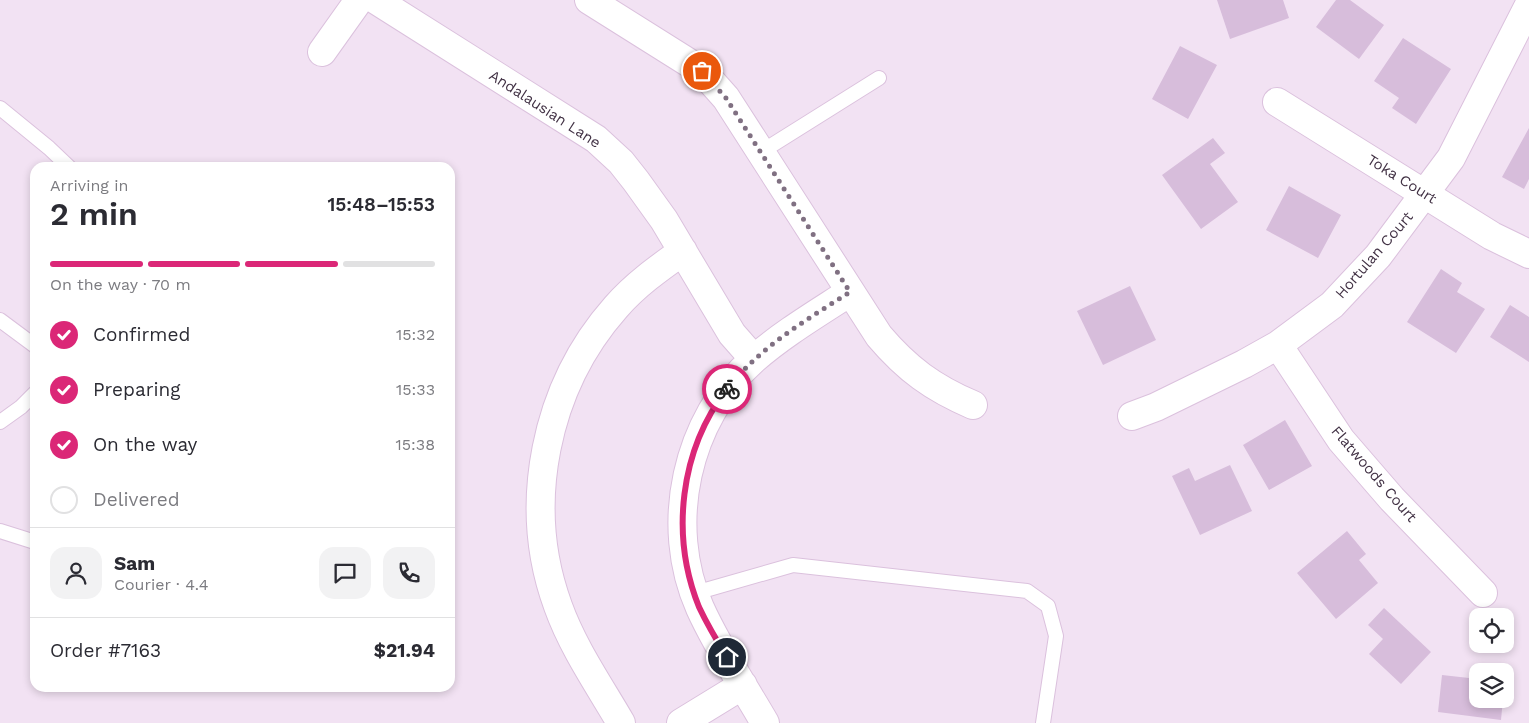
<!DOCTYPE html>
<html lang="en">
<head>
<meta charset="utf-8">
<style>
	body { margin:0; font-family:"Work Sans",sans-serif; background:#f2f2f3; color:#2b2b33; height:100vh; display:flex; flex-direction:column; font-size:19px; white-space:nowrap }
	* { box-sizing:border-box; margin:0 }
	p { font-size:16px; color:#7c7c81 }
	.icon { flex:none; width:28px; height:28px; fill:none; stroke:currentColor; stroke-width:2; stroke-linecap:round; stroke-linejoin:round }
	.map { position:relative; flex:1; overflow:hidden }
	.side { position:absolute; left:30px; top:162px; width:425px; height:530px; display:flex; flex-direction:column; background:#fff; border-radius:15px; box-shadow:0 2px 8px #0003 }
	.side>* { flex:none }
	.fabs { position:absolute; left:1469px; top:608px; display:grid; gap:10px }
	.fabs a { display:grid; place-items:center; width:45px; height:45px; border-radius:10px; background:#fff; box-shadow:0 2px 8px #0003; font-size:25px }
	.pin { position:absolute; display:grid; place-items:center; width:42px; height:42px; color:#fff; margin:-21px; border:2px solid #fff; border-radius:50%; box-shadow:0 1px 5px #0007 }
	.courier { position:absolute; display:grid; place-items:center; width:50px; height:50px; margin:-25px; border:4px solid #db2777; border-radius:50%; background:#fff; color:#222; box-shadow:0 1px 6px #0007 }
	.headline em { font-style:normal; font-weight:600 }
	.headline div { display:flex; flex-direction:column-reverse }
	.headline { display:flex; align-items:center; justify-content:space-between; height:85px; padding:0 20px }
	h1 { font-size:32px; font-weight:600; line-height:38px }
	.bar { display:grid; grid-template-columns:repeat(4,1fr); gap:8px 5px; align-content:center; height:60px; padding:0 20px }
	.bar i { height:6px; border-radius:4px; background:#e1e1e2 }
	.bar .current { background:#db2777 }
	.bar p { grid-column:span 4 }
	.line { display:flex; align-items:center; gap:12px; padding:0 20px; border-top:1px solid #e1e1e2 }
	.line div { flex:1 }
	.round { display:grid; place-items:center; flex:none; width:52px; height:52px; border-radius:15px; background:#f2f2f3 }
	ol { padding:0 20px; list-style:none }
	li { display:flex; align-items:center; gap:15px; height:55px }
	li p { margin-inline-start:auto }
	li .icon { padding:5px; border-radius:50%; background:#db2777; color:#fff; stroke-width:4 }
	li:last-child { color:#7c7c81 }
	li i { width:28px; height:28px; border:2px solid #e1e1e2; border-radius:50% }
	.map>svg:first-child { display:block }
</style>
</head>
<body>
<div class="map">
<svg width="1529" height="723" viewBox="0 0 1529 723">
	<rect width="100%" height="100%" fill="#f2e2f3"/>
	<path fill="#d7bddb" d="M 1217,0 L 1283,0 L 1289,18 L 1230,39 Z
		M 1336,0 L 1350,0 L 1384,25 L 1359,59 L 1316,27 Z
		M 1403,38 L 1451,69 L 1416,124 L 1392,108 L 1399,98 L 1374,81 Z
		M 1180,46 L 1217,65 L 1188,119 L 1152,99 Z
		M 1529,128 L 1529,179 L 1524,189 L 1502,177 Z
		M 1213,138 L 1225,153 L 1210,164 L 1238,202 L 1201,229 L 1162,175 Z
		M 1289,186 L 1341,215 L 1318,258 L 1266,230 Z
		M 1441,269 L 1462,283 L 1457,292 L 1485,309 L 1456,353 L 1407,322 Z
		M 1130,286 L 1156,340 L 1103,365 L 1077,311 Z
		M 1510,305 L 1529,317 L 1529,362 L 1490,337 Z
		M 1285,420 L 1312,466 L 1269,490 L 1243,445 Z
		M 1230,465 L 1252,511 L 1200,535 L 1172,476 L 1189,468 L 1195,481 Z
		M 1347,531 L 1366,554 L 1359,560 L 1378,583 L 1336,619 L 1297,573 Z
		M 1384,608 L 1431,652 L 1401,684 L 1369,654 L 1383,639 L 1368,625 Z
		M 1442,675 L 1478,679 L 1478,699 L 1503,699 L 1501,720 L 1438,712 Z"/>
	<g fill="none" stroke-linecap="round" stroke-linejoin="round">
		<g stroke="#dbc1dd" stroke-width="16">
			<path id="service" d="M 0,108 L 49,148 L 70,168
				M 761,152 L 879,78
				M 0,320 L 35,346
				M 0,422 L 21,407 L 35,393
				M 0,531 L 35,542
				M 695,593 L 793,565 L 1027,591 L 1048,606 L 1056,636 L 1043,723"/>
		</g>
		<g stroke="#dbc1dd" stroke-width="30">
			<path id="minor" d="M 376,0 L 596,139 L 621,162 L 636,181 L 664,220 L 732,334 L 754,359
				M 589,0 L 702,71 L 726,98 L 879,336 C 907,369 933,388 973,405
				M 322,52 L 359,0
				M 1277,102 L 1492,236 L 1529,254
				M 1278,345 L 1341,440 L 1392,499 L 1483,593
				M 1132,416 L 1156,407 L 1244,364 L 1278,345 L 1332,305 L 1378,256 L 1451,158 L 1529,5
				M 621,723 C 599,685 573,648 558,606 C 521,505 545,387 616,307 C 635,285 659,268 683,251
				M 681,723 L 743,685
				M 765,723 C 743,685 718,648 700,608 C 663,525 686,419 754,359 C 784,333 818,313 850,292"/>
		</g>
		<use href="#service" stroke="#fff" stroke-width="14"/>
		<use href="#minor" stroke="#fff" stroke-width="28"/>
	</g>
	<g fill="none" stroke-linecap="round" stroke-linejoin="round">
		<path stroke="#807082" stroke-width="5" stroke-dasharray="0 9" d="M 702,71 L 726,98 L 850,292 C 806,320 760,347 727,389"/>
		<path stroke="#db2777" stroke-width="6" d="M 727,657 C 717,641 707,624 699,607 C 670,535 680,450 727,389"/>
	</g>
	<g text-anchor="middle" stroke-width="4.5" stroke-linejoin="round" paint-order="stroke">
		<g font-size="15" fill="#423245" stroke="#fff">
			<text transform="translate(545 109) rotate(33)" y="5">Andalausian Lane</text>
			<text transform="translate(1402 179) rotate(32)" y="5">Toka Court</text>
			<text transform="translate(1374 255) rotate(-49)" y="5">Hortulan Court</text>
			<text transform="translate(1374 474) rotate(49)" y="5">Flatwoods Court</text>
		</g>
	</g>
</svg>
<div class="fabs">
<a><svg class="icon" aria-label="locate" viewBox="0 0 24 24"><circle cx="12" cy="12" r="6"/><path d="M12 2v4M12 18v4M2 12h4M18 12h4"/></svg></a>
<a><svg class="icon" aria-label="layers" viewBox="0 0 24 24"><path d="M12 4l9 5-9 5-9-5zM3 14l9 5 9-5"/></svg></a>
</div>
<div class="pin" style="left:702px;top:71px;background:#ea580c"><svg class="icon" aria-label="bag" viewBox="0 0 24 24"><path d="M5 8h14l-1 12H6zM9 8a3 3 0 0 1 6 0"/></svg></div>
<div class="pin" style="left:727px;top:657px;background:#1f2937"><svg class="icon" aria-label="home" viewBox="0 0 24 24"><path d="M3 11l9-7 9 7M6 9v11h12V9"/></svg></div>
<div class="courier" style="left:727px;top:389px"><svg class="icon" aria-label="bike" viewBox="0 0 24 24"><circle cx="6" cy="16" r="4"/><circle cx="18" cy="16" r="4"/><path d="M6 16l4-8h5l3 8M10 8l3 8H6M13 5h3"/></svg></div>
<section class="side">
<div class="headline"><div><h1>2 min</h1><p>Arriving in</p></div><em>15:48–15:53</em></div>
<div class="bar"><i class="current"></i><i class="current"></i><i class="current"></i><i></i><p>On the way · 70 m</p></div>
<ol>
<li><svg class="icon" aria-label="check" viewBox="0 0 24 24"><path d="M5 12l5 5 9-10"/></svg>Confirmed<p>15:32</p></li>
<li><svg class="icon" aria-label="check" viewBox="0 0 24 24"><path d="M5 12l5 5 9-10"/></svg>Preparing<p>15:33</p></li>
<li><svg class="icon" aria-label="check" viewBox="0 0 24 24"><path d="M5 12l5 5 9-10"/></svg>On the way<p>15:38</p></li>
<li><i></i>Delivered</li>
</ol>
<div class="line" style="height:90px"><a class="round"><svg class="icon" aria-label="person" viewBox="0 0 24 24"><circle cx="12" cy="8" r="4"/><path d="M4 21q1-7 8-7t8 7"/></svg></a><div><b>Sam</b><p>Courier · 4.4</p></div><a class="round"><svg class="icon" aria-label="chat" viewBox="0 0 24 24"><path d="M4 5h16v11H9l-5 4z"/></svg></a><a class="round"><svg class="icon" aria-label="phone" viewBox="0 0 24 24"><path d="M5 4h4l2 5-3 2q2 4 5 5l2-3 5 2v4C11 20 4 13 5 4z"/></svg></a></div>
<div class="line" style="height:65px"><div>Order #7163</div><b>$21.94</b></div>
</section>
</div>
</body>
</html>
